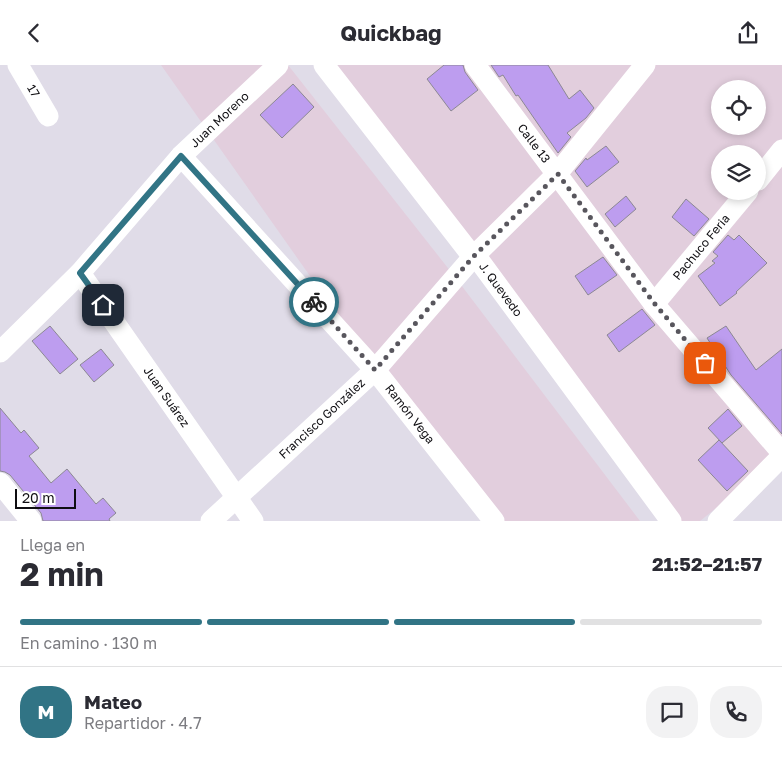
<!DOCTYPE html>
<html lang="es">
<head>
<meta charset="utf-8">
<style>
	body { margin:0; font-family:"Golos Text",sans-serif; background:#f2f2f3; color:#2b2b33; height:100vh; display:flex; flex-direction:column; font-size:19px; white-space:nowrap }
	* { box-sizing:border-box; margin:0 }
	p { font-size:16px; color:#7c7c81 }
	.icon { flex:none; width:28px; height:28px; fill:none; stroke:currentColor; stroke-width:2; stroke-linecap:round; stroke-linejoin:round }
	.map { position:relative; height:456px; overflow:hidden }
	.drawer { display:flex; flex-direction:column; background:#fff; flex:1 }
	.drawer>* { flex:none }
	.fabs { position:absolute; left:711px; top:15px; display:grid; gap:10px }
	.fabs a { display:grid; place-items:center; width:55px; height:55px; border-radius:50%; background:#fff; box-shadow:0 2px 8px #0003; font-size:25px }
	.scale { position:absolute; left:15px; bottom:12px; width:61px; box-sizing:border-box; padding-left:5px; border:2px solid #0f0e12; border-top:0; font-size:14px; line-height:18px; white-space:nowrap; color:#0f0e12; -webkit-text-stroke:4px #fff; paint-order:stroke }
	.pin { position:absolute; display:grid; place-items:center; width:42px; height:42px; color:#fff; margin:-21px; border-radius:10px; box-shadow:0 2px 8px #0006 }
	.courier { position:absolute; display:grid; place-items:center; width:50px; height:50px; margin:-25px; border:4px solid #317485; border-radius:50%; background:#fff; color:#222; box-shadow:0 1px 6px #0007 }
	.summary em { font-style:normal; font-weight:700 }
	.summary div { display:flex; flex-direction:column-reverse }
	.summary { display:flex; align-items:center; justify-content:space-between; height:85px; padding:0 20px }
	h1 { font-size:32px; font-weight:700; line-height:38px }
	.bar { display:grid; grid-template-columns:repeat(4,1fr); gap:8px 5px; align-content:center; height:60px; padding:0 20px }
	.bar i { height:6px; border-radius:4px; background:#e1e1e2 }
	.bar .selected { background:#317485 }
	.bar p { grid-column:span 4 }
	.line { display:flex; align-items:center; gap:12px; padding:0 20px; border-top:1px solid #e1e1e2 }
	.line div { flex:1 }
	.round { display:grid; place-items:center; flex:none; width:52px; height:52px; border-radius:20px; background:#f2f2f3 }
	header { display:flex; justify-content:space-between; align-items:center; height:65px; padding:0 20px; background:#fff; font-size:22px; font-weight:700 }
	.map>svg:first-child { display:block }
</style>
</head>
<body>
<header><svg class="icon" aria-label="back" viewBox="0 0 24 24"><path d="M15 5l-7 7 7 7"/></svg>Quickbag<svg class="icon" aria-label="share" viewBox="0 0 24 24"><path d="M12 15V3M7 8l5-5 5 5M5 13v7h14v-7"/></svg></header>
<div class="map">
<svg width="782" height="456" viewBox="0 0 782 456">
	<rect width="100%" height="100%" fill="#e0dce8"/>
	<path fill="#e2cedd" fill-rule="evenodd" d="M 161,0 L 288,0 L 455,212 L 640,456 L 483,456 Z
		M 324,0 L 782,0 L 782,390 L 700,456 L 671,456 ZM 720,24 L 758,24 L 758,61 L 720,61 ZM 720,89 L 758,89 L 758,126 L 720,126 Z"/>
	<path fill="#bd9def" stroke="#8c8893" d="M 444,0 L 463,0 L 465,7 L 478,25 L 451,46 L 427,14 Z
		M 491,0 L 548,0 L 569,34 L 580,25 L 594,43 L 586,53 L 567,68 L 571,72 L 558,88 L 518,30 L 516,31 L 503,10 L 499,12 Z
		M 293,19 L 314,42 L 282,73 L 260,50 Z
		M 606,81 L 619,97 L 587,122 L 575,106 L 586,93 L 587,95 Z
		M 626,131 L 636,144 L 615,162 L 605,149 Z
		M 686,134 L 709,154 L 694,171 L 672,152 Z
		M 728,170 L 734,175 L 739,170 L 767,198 L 736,227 L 737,228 L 720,241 L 698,211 L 715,198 L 712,196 L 718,191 L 713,187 Z
		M 603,192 L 617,210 L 588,230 L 575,211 Z
		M 642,244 L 655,260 L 619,287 L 607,270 Z
		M 50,261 L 78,294 L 60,309 L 32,276 Z
		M 726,261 L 756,305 L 782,284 L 782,369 L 731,310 L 707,273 Z
		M 101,284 L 114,300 L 94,317 L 80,300 Z
		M 0,343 L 21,368 L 24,365 L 39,383 L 29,391 L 51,418 L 67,404 L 96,439 L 103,433 L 116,448 L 109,454 L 110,456 L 43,456 L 41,448 L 10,410 L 5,407 L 0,406 Z
		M 728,344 L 742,361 L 722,378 L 708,363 Z
		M 719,375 L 748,406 L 727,426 L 698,395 Z"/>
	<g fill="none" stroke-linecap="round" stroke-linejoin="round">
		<g stroke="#fff" stroke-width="21">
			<path id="s1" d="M 18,0 L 48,51"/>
			<path id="s2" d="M 324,0 L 473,192 L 481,198 L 671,456"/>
			<path id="s3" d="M 475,0 L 654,239 L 782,388"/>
			<path id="s4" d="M 181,91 L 375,305 L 494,456"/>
			<path d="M 758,115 L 782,85"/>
			<path id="s5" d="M 80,208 L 253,456"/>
			<path id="s6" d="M 654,239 L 748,126"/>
			<path id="s7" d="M 0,287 L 80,208 L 181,91 L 278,0"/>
			<path d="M 0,418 L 31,456"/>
			<path id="s8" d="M 211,456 L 375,305 L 473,192 L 557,109 L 645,0"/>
			<path d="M 718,456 L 782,391"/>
		</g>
	</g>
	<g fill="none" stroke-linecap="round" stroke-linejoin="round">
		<path stroke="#58565d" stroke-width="5" stroke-dasharray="0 9" d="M 314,237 L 375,305 L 473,192 L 558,109 L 654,238 L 705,298"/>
		<path stroke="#317485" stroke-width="6" d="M 103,240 L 80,208 L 181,91 L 314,237"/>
	</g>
	<g text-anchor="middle" stroke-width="4.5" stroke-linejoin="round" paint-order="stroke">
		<g font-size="12" fill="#0f0e12" stroke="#fff">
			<text dy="4" stroke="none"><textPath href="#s1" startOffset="30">17</textPath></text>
			<text dy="4" stroke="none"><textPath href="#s7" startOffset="320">Juan Moreno</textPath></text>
			<text dy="4" stroke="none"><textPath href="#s3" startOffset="98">Calle 13</textPath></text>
			<text dy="4" stroke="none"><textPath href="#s6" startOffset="74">Pachuco Feria</textPath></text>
			<text dy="4" stroke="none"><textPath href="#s2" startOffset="286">J. Quevedo</textPath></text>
			<text dy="4" stroke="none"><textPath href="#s5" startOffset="151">Juan Suárez</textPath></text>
			<text dy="4" stroke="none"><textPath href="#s4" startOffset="345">Ramón Vega</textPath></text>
			<text dy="4" stroke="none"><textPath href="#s8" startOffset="151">Francisco González</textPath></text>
		</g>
	</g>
</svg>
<div class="fabs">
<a><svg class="icon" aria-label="locate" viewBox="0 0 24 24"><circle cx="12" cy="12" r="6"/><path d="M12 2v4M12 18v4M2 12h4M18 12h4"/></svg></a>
<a><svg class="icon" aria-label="layers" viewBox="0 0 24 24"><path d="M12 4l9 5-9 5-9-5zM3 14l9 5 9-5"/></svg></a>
</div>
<div class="scale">20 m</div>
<div class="pin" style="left:705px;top:298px;background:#ea580c"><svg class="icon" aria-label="bag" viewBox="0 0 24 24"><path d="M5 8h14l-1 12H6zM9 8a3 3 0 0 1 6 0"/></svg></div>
<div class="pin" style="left:103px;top:240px;background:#1f2937"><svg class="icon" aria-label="home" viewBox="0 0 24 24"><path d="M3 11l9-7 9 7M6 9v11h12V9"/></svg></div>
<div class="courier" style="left:314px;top:237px"><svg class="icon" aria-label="bike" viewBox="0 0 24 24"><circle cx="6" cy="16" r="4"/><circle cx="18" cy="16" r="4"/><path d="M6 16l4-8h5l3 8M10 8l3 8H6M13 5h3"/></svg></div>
</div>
<section class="drawer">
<div class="summary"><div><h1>2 min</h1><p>Llega en</p></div><em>21:52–21:57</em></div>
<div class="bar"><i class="selected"></i><i class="selected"></i><i class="selected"></i><i></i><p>En camino · 130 m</p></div>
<div class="line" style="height:90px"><b class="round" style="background:#317485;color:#fff">M</b><div><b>Mateo</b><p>Repartidor · 4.7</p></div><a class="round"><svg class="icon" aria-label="chat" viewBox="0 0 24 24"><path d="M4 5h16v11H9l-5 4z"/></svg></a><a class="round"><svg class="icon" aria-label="phone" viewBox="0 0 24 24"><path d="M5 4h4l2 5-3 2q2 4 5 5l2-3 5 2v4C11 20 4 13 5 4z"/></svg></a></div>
</section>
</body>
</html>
